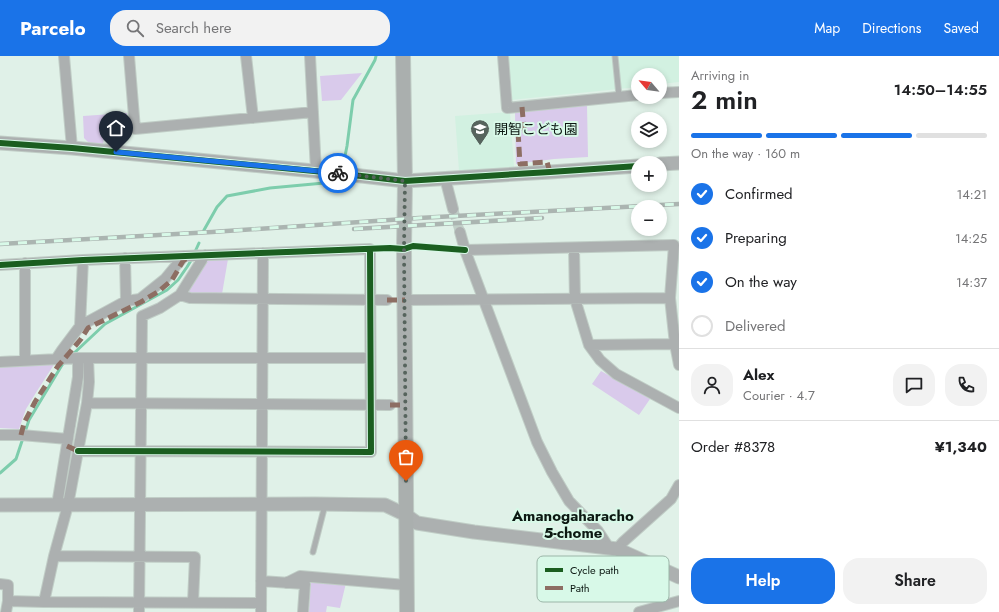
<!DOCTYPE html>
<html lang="en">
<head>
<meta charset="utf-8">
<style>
	body { margin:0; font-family:Jost,"Noto Sans JP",sans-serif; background:#f2f2f2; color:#202124; height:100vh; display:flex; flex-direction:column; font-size:15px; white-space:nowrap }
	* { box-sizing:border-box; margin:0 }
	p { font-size:13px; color:#757577 }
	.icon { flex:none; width:22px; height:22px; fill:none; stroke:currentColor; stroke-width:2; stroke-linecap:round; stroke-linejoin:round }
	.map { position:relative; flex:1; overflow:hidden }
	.drawer { display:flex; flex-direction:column; background:#fff; width:320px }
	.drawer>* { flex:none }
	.needle { width:26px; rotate:299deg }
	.buttons { position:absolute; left:631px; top:12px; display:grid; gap:8px }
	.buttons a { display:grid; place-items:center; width:36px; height:36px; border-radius:50%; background:#fff; box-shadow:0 2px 6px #0003; font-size:20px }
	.pin { position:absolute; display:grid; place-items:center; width:34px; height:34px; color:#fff; margin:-41px -17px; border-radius:50% 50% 50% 0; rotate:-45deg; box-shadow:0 0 4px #0007 }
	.pin .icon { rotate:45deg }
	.courier { position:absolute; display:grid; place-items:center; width:40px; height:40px; margin:-20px; border:3px solid #1a73e8; border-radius:50%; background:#fff; color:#222; box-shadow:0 1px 5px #0007 }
	.overview em { font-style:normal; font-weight:600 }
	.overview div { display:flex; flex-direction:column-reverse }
	.overview { display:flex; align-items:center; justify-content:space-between; height:68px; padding:0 12px }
	h1 { font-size:26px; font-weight:600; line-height:30px }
	.bar { display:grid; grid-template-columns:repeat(4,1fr); gap:6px 4px; align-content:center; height:48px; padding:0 12px }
	.bar i { height:5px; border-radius:3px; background:#e0e0e0 }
	.bar .on { background:#1a73e8 }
	.bar p { grid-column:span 4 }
	.line { display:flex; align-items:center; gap:10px; padding:0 12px; border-top:1px solid #e0e0e0 }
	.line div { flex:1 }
	.round { display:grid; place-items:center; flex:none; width:42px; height:42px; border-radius:16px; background:#f2f2f2 }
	ol { padding:0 12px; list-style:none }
	li { display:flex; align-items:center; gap:12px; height:44px }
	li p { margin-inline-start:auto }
	li .icon { padding:4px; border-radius:50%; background:#1a73e8; color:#fff; stroke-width:4 }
	li:last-child { color:#757577 }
	li i { width:22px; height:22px; border:2px solid #e0e0e0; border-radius:50% }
	.button { display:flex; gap:8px; margin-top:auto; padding:8px 12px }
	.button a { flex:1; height:46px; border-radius:16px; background:#1a73e8; color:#fff; font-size:16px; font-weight:600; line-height:46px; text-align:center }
	.button a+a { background:#f2f2f2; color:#202124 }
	header { display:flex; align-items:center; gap:24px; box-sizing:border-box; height:56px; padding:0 20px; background:#1a73e8; color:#fff }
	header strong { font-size:19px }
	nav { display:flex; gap:22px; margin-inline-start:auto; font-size:14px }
	.search { width:280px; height:36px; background:#f2f2f2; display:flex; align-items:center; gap:10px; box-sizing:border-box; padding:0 14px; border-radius:16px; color:#757577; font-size:15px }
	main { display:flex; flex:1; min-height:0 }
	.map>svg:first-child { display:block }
</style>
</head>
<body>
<header>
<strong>Parcelo</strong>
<div class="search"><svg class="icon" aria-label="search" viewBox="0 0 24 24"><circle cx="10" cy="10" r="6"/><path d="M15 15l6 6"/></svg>Search here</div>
<nav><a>Map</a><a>Directions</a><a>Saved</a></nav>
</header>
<main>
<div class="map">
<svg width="679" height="556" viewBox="0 0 679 556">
	<rect width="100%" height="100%" fill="#e0f1e8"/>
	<path fill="#d2f1e1" d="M 508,0 L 679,0 L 679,26 L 660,28 L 660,19 L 638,19 L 638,31 L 511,44 Z
		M 510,56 L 514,111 L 459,115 L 455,60 Z"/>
	<path fill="#d9caeb" d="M 362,17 L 341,44 L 322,45 L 320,20 Z
		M 587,49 L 588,101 L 554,103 L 516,108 L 515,56 L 522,54 Z
		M 127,57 L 128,77 L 104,81 L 103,89 L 91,89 L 84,82 L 83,60 Z
		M 228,203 L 222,238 L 186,238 L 207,204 Z
		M 55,307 L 37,335 L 26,353 L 19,373 L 0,372 L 0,311 Z
		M 601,315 L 650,343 L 639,359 L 592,328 Z
		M 311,525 L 346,527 L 340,552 L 327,550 L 326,556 L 309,556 Z"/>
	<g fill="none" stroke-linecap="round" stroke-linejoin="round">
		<path stroke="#7dcdac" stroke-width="3" d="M 341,113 L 343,110 L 347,90 L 353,44 L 375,4 L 376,0
			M 204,174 L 217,151 L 227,140 L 270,132 L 335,126 L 338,120
			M 194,198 L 199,187
			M 72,299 L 105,268 L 167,234 L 178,224 L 187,211 L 192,203
			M 0,417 L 16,403 L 29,364 L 62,309 L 65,306"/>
		<path stroke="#c0d0c8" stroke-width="10" stroke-dasharray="10 5" stroke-linecap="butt" d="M 453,153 L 460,176"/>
		<g stroke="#c0cdc6" stroke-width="7">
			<path id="service" d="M 615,0 L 619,40
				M 313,496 L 325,449"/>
		</g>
		<g stroke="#c0cdc6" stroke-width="12">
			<path id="minor" d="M 64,0 L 72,92
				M 129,0 L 135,73 L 313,56
				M 246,0 L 253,62
				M 310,0 L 316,115
				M 503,0 L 507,52 L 638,39
				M 660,37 L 679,36
				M 445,122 L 453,153
				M 460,176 L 465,194 L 537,386 L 552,416 L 569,445 L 598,475 L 609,492
				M 574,192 L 575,243 L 589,289 L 600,304 L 616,318 L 679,352
				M 465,194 L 674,189 L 670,242 L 675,288 L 679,309
				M 205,199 L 180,239 L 190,242 L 387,244
				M 125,202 L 126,245
				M 0,209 L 83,204 L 370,193 L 371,396 L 78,395
				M 405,244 L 670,242
				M 80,270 L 83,204
				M 589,289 L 675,288
				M 56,303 L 62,294 L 80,270 L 126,245 L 140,243 L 165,223 L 184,200
				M 25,304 L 25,207
				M 0,306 L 78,302 L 370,302
				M 87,347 L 390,349
				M 0,379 L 21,379 L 68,383
				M 57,449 L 78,321 L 78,302
				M 617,493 L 623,486 L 671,443 L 679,429
				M 54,500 L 195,501 L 193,546
				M 261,525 L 305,528 L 303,556
				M 286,527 L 300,520 L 406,529
				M 0,528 L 8,529 L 8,545 L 6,556
				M 8,545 L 44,546 L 54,500 L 68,449 L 78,395 L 87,347 L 89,326 L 88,302
				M 44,546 L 261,547
				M 139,556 L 142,260 L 160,252 L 180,239
				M 261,556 L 263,197
				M 639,556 L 679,545"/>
		</g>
		<g stroke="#c0cdc6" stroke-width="15">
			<path id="tertiary" d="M 0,87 L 72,92 L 335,117 L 405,125 L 550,116 L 638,110
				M 660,108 L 679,107
				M 0,449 L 315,448 L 385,449 L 406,459 L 417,467 L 474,476 L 617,493 L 679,521"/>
		</g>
		<g stroke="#c0cdc6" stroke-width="16">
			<path id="secondary" d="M 403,0 L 405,125 L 404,193 L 407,556"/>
		</g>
		<use href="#service" stroke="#acb0b0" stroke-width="5"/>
		<use href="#minor" stroke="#acb0b0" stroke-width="10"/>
		<use href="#tertiary" stroke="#acb0b0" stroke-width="13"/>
		<use href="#secondary" stroke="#aaafae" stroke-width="14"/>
		<g stroke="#abb5b1" stroke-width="4.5">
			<path id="rail" d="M 354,173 L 542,162
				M 0,188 L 212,176 L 419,162 L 679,148"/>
		</g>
		<use href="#rail" stroke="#d8f9e8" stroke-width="3" stroke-dasharray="9" stroke-linecap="butt"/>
		<path stroke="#8d6e63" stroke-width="5" stroke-dasharray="10 5" stroke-linecap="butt" d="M 522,51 L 524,74 L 518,75 L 520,108 L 547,106 L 550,116
			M 387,244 L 405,244
			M 390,349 L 405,349
			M 21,379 L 24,367 L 35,346 L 58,310 L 65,302 L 81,283 L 88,272 L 141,246 L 159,235 L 172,224 L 183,205 L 189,201
			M 67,390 L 78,395"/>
		<g stroke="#d8f9e8" stroke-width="8">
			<path id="cycleway" d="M 0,87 L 72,92 L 335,117 L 405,125 L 550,116 L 638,110
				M 0,209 L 83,204 L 390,192 L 404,193 L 413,190 L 465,194
				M 78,395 L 371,396 L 370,193"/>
		</g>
		<use href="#cycleway" stroke="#1b5e20" stroke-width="6"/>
	</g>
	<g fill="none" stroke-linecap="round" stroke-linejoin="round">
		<path stroke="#56645d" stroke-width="4" stroke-dasharray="0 7.2" d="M 338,117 L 405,125 L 404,193 L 406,425"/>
		<path stroke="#1a73e8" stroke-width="5" d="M 116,96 L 338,117"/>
	</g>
	<defs>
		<g id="school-pin" transform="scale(1)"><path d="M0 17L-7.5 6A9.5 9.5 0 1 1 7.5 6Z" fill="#56645d" stroke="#d8f9e8"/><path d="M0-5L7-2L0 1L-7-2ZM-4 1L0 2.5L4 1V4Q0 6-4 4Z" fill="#fff"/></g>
	</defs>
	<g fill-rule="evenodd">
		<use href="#school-pin" x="480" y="73"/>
	</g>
	<g text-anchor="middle" stroke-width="4" stroke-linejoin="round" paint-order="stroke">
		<g font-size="14" fill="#0c1812" stroke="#d8f9e8" text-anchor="start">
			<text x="494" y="78">開智こども園</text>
		</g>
		<g font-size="15" font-weight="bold" fill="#0c1812" stroke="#d8f9e8">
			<text x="573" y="465">Amanogaharacho<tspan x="573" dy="17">5-chome</tspan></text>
		</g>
	</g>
	<rect x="537" y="500" width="132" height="46" rx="6" fill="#d8f9e8" stroke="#9bb6a8" stroke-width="1"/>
	<rect x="545" y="512" width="18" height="4" fill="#1b5e20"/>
	<rect x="545" y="530" width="18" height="4" fill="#8d6e63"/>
	<g font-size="11" fill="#0c1812">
		<text x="570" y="518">Cycle path</text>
		<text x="570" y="536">Path</text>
	</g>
</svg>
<div class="buttons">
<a><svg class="needle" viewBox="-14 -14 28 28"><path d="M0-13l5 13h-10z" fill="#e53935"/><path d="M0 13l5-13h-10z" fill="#757577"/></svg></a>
<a><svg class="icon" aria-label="layers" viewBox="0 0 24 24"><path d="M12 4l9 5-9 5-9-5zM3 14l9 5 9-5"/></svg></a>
<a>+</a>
<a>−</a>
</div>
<div class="pin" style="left:406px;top:425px;background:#ea580c"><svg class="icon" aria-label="bag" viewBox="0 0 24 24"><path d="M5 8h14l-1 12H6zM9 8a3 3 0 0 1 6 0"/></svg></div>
<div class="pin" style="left:116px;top:96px;background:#1f2937"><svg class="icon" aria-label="home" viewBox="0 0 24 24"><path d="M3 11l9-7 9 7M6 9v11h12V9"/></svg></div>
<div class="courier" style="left:338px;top:117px"><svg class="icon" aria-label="bike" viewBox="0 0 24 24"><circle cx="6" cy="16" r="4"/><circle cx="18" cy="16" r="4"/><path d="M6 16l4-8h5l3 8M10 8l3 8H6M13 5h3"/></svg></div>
</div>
<section class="drawer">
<div class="overview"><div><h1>2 min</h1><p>Arriving in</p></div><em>14:50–14:55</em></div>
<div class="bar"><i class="on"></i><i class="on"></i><i class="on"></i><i></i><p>On the way · 160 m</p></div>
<ol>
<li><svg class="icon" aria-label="check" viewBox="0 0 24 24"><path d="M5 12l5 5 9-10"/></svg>Confirmed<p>14:21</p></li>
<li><svg class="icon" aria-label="check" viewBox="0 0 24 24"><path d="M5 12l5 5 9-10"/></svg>Preparing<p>14:25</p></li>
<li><svg class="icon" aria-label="check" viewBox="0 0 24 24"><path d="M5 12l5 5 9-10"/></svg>On the way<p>14:37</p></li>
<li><i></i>Delivered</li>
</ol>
<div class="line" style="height:72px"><a class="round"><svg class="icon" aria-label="person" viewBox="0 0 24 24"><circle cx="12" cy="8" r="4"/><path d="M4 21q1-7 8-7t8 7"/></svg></a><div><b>Alex</b><p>Courier · 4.7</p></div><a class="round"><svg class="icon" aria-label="chat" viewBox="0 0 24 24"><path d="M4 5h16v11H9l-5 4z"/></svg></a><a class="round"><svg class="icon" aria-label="phone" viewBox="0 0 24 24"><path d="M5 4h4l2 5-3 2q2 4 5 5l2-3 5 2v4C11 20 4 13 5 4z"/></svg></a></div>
<div class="line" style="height:52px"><div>Order #8378</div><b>¥1,340</b></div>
<div class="button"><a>Help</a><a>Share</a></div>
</section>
</main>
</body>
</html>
